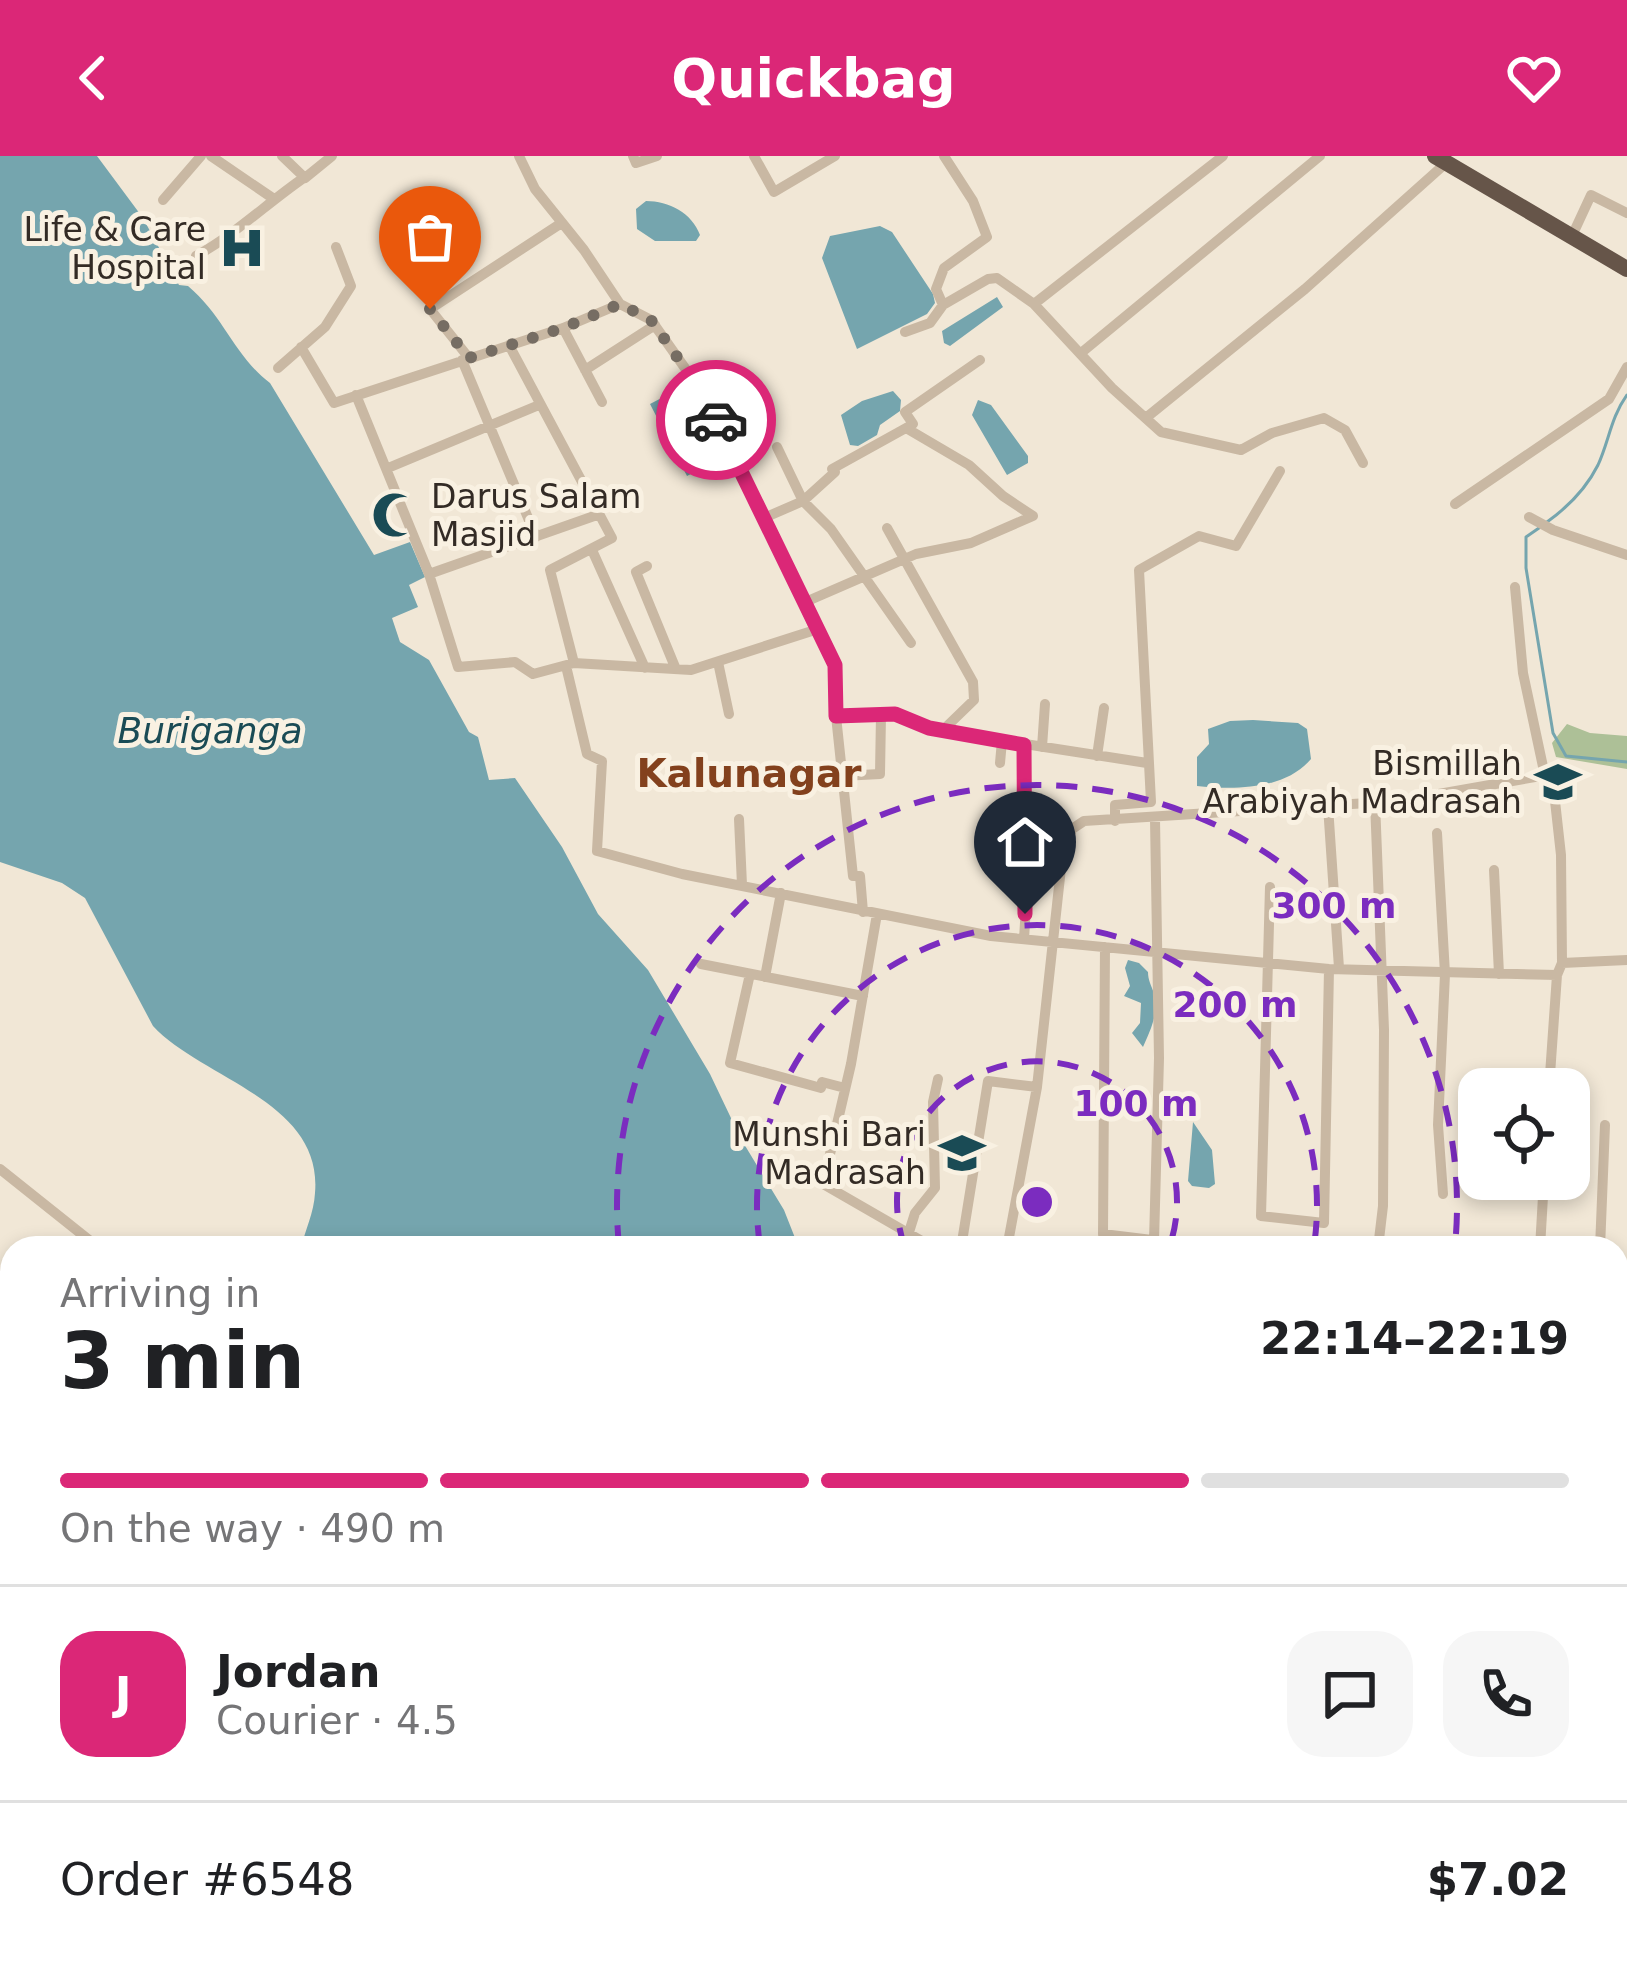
<!DOCTYPE html>
<html lang="en">
<head>
<meta charset="utf-8">
<style>
	body { margin:0; font-family:"DejaVu Sans",sans-serif; background:#f6f6f6; color:#202124; height:100vh; display:flex; flex-direction:column; font-size:45px; white-space:nowrap }
	* { box-sizing:border-box; margin:0 }
	p { font-size:39px; color:#757577 }
	.icon { flex:none; width:66px; height:66px; fill:none; stroke:currentColor; stroke-width:2; stroke-linecap:round; stroke-linejoin:round }
	.map { position:relative; flex:1; overflow:hidden }
	.panel { position:absolute; left:0px; top:1080px; width:1629px; height:744px; display:flex; flex-direction:column; background:#fff; border-radius:36px 36px 0 0; box-shadow:0 6px 18px #0003 }
	.panel>* { flex:none }
	.buttons { position:absolute; left:1458px; top:912px; display:grid; gap:24px }
	.buttons a { display:grid; place-items:center; width:132px; height:132px; border-radius:24px; background:#fff; box-shadow:0 6px 18px #0003; font-size:60px }
	.pin { position:absolute; display:grid; place-items:center; width:102px; height:102px; color:#fff; margin:-123px -51px; border-radius:50% 50% 50% 0; rotate:-45deg; box-shadow:0 0 12px #0007 }
	.pin .icon { rotate:45deg }
	.courier { position:absolute; display:grid; place-items:center; width:120px; height:120px; margin:-60px; border:9px solid #db2777; border-radius:50%; background:#fff; color:#222; box-shadow:0 3px 15px #0007 }
	.summary em { font-style:normal; font-weight:700 }
	.summary div { display:flex; flex-direction:column-reverse }
	.summary { display:flex; align-items:center; justify-content:space-between; height:204px; padding:0 60px }
	h1 { font-size:78px; font-weight:700; line-height:90px }
	.bar { display:grid; grid-template-columns:repeat(4,1fr); gap:18px 12px; align-content:center; height:144px; padding:0 60px }
	.bar i { height:15px; border-radius:9px; background:#e0e0e0 }
	.bar .current { background:#db2777 }
	.bar p { grid-column:span 4 }
	.line { display:flex; align-items:center; gap:30px; padding:0 60px; border-top:3px solid #e0e0e0 }
	.line div { flex:1 }
	.round { display:grid; place-items:center; flex:none; width:126px; height:126px; border-radius:36px; background:#f6f6f6 }
	header { display:flex; justify-content:space-between; align-items:center; height:156px; padding:0 60px; background:#db2777; color:#fff; font-size:54px; font-weight:700 }
	.map>svg:first-child { display:block }
</style>
</head>
<body>
<header><svg class="icon" aria-label="back" viewBox="0 0 24 24"><path d="M15 5l-7 7 7 7"/></svg>Quickbag<svg class="icon" aria-label="heart" viewBox="0 0 24 24"><path d="M12 20l-8-8c-3-5 5-10 8-4 3-6 11-1 8 4z"/></svg></header>
<div class="map">
<svg width="1627" height="1824" viewBox="0 0 1627 1824">
	<rect width="100%" height="100%" fill="#f1e7d6"/>
	<path fill="#adc097" d="M 1567,568 L 1590,577 L 1627,580 L 1627,613 L 1556,601 L 1552,587 Z"/>
	<path fill="#75a5ae" d="M 0,0 L 97,0 L 143,62 L 179,129 L 188,130 C 224,160 235,201 270,227 L 374,399 L 410,386 L 425,421 L 409,429 L 418,451 L 392,462 L 400,486 L 429,504 L 469,576 L 478,581 L 489,624 L 515,622 L 562,691 L 598,758 L 648,814 L 710,918 L 741,983 L 784,1054 L 799,1092 L 301,1092 C 305,1074 314,1057 315,1037 C 323,945 202,923 153,870 L 85,742 L 62,727 L 0,706 Z
		M 646,45 C 669,45 692,57 700,79 L 696,85 L 655,85 L 637,73 L 636,53 Z
		M 880,70 L 892,76 L 933,138 L 935,147 L 927,158 L 857,193 L 822,102 L 830,80 Z
		M 997,141 L 1003,151 L 950,190 L 944,187 L 942,175 Z
		M 692,226 L 729,298 L 687,320 L 650,248 Z
		M 893,235 L 901,244 L 900,255 L 880,269 L 877,279 L 858,290 L 850,289 L 841,259 L 862,245 Z
		M 978,244 L 991,249 L 1028,300 L 1028,307 L 1007,319 L 1004,314 L 972,259 Z
		M 1253,564 L 1298,567 L 1307,573 L 1311,603 C 1285,634 1234,634 1197,630 L 1197,601 L 1209,588 L 1208,573 L 1230,565 Z
		M 1128,804 L 1139,807 L 1148,816 C 1148,824 1151,829 1154,837 C 1160,855 1150,875 1143,891 L 1132,877 L 1140,867 L 1141,847 L 1124,840 L 1130,830 L 1125,812 Z
		M 1193,966 L 1212,994 L 1215,1028 L 1209,1032 L 1192,1030 L 1188,1025 Z
		M 0,1354 L 12,1362 L 12,1492 L 0,1485 Z
		M 375,1812 L 492,1812 L 502,1824 L 386,1824 Z
		M 709,1812 L 1188,1812 L 1188,1824 L 707,1824 Z"/>
	<g fill="none" stroke-linecap="round" stroke-linejoin="round">
		<path stroke="#75a5ae" stroke-width="3" d="M 1547,366 C 1568,351 1586,333 1598,309 C 1609,285 1611,261 1627,239
			M 1539,372 L 1526,381 L 1526,412 L 1553,577 L 1566,600 L 1627,606"/>
		<path stroke="#c9b8a3" stroke-width="10" d="M 211,0 L 274,43
			M 282,0 L 305,22 L 332,0
			M 519,0 L 535,33 L 584,94 L 620,148 L 651,164 L 704,239 L 774,379 L 815,474 L 827,488 L 835,509 L 836,560 L 853,720 L 860,720 L 863,756
			M 633,0 L 636,7 L 657,0
			M 754,0 L 774,36 L 835,0
			M 163,44 L 201,0
			M 1572,80 L 1591,39 L 1627,57
			M 196,100 C 236,78 267,47 305,21
			M 1034,148 L 1223,0
			M 943,149 L 936,133 L 944,112 L 987,81 L 973,45 L 944,0
			M 563,172 L 602,246
			M 905,176 L 930,167 L 943,149 L 988,123 L 997,122 L 1034,148 L 1112,232 L 1161,276 L 1241,294 L 1272,277 L 1324,262 L 1345,274 L 1363,307
			M 509,189 L 612,382 L 550,414 L 574,507
			M 301,191 L 334,247 L 563,172 L 620,148
			M 1081,197 L 1320,0
			M 469,202 L 430,153 L 560,68
			M 462,204 L 536,381
			M 278,212 L 325,171 L 351,130 L 336,91
			M 585,214 L 655,169
			M 356,239 L 429,418 L 458,511 L 515,506 L 533,518 L 574,507 L 691,514 L 815,474
			M 1147,261 L 1305,133 L 1446,7
			M 906,272 L 913,268 L 905,256 L 980,204
			M 777,291 L 803,345 L 831,373 L 911,487
			M 388,312 L 539,249
			M 1455,348 L 1609,243 L 1627,211
			M 1529,361 L 1553,374 L 1627,399
			M 764,362 L 803,345 L 835,316 L 832,313 L 906,272 L 969,309 L 1003,340 L 1033,360 L 971,387 L 916,398 L 803,447
			M 887,372 L 973,526 L 974,544 L 943,574
			M 592,394 L 645,512
			M 647,410 L 636,416 L 675,511
			M 429,418 L 597,359
			M 1515,431 L 1523,517 L 1545,620
			M 718,506 L 729,558
			M 566,510 L 587,598 L 602,605 L 597,695 L 682,718 L 991,780 L 1329,813 L 1557,819
			M 836,560 L 894,558 L 924,571 L 961,578 L 1147,607
			M 1042,591 L 1045,548
			M 1097,600 L 1104,552
			M 1000,607 L 1002,585
			M 842,620 L 880,618 L 881,559
			M 1375,646 L 1384,874 L 1383,1050 L 1378,1092
			M 1328,650 L 1339,812
			M 739,663 L 742,729
			M 1115,665 L 1115,649 L 1151,646 L 1139,414 L 1199,380 L 1236,390 L 1280,315
			M 1437,677 L 1445,818 L 1438,969 L 1443,1038
			M 1494,714 L 1499,818
			M 1270,731 L 1261,1060 L 1324,1067 L 1329,813
			M 877,758 L 851,908 L 823,1028 L 934,1092
			M 1024,783 L 1027,733 L 1024,589
			M 1105,791 L 1103,1078 L 1217,1092
			M 1562,807 L 1627,804
			M 701,808 L 863,840
			M 750,818 L 730,907 L 821,932 L 822,926 L 845,932
			M 765,821 L 781,737
			M 0,1013 L 99,1092
			M 1154,1085 L 1159,902 L 1155,663
			M 904,1092 L 915,1057 L 935,1032 L 933,946 L 938,923
			M 961,1092 L 988,925 L 1037,931
			M 1007,1092 L 1037,931 L 1063,694 L 1072,673 L 1084,665 L 1399,645 L 1552,618 L 1561,699 L 1562,807 L 1557,819 L 1549,933
			M 1540,1092 L 1544,1023
			M 1600,1092 L 1605,969
			M 1617,1141 L 1619,1127
			M 1617,1158 L 1627,1160
			M 1617,1282 L 1627,1230
			M 1617,1591 L 1627,1596
			M 0,1649 L 12,1656
			M 1617,1737 L 1627,1720
			M 1617,1798 L 1623,1805 L 1613,1821 L 1617,1824
			M 245,1812 L 257,1824
			M 1210,1812 L 1213,1824
			M 1445,1814 L 1459,1824
			M 1395,1824 L 1403,1812
			M 1491,1824 L 1497,1812"/>
		<path stroke="#c9b8a3" stroke-width="12" d="M 1617,1399 L 1627,1402"/>
		<path stroke="#665549" stroke-width="16" d="M 1435,0 L 1627,113"/>
	</g>
	<g fill="none" stroke-linecap="round" stroke-linejoin="round">
		<path stroke="#766d63" stroke-width="12" stroke-dasharray="0 21.6" d="M 430,153 L 469,202 L 563,172 L 620,148 L 651,164 L 704,239 L 716,264"/>
		<path stroke="#db2777" stroke-width="15" d="M 716,264 L 835,509 L 836,560 L 895,558 L 929,572 L 1024,589 L 1025,758"/>
	</g>
	<g fill="none" stroke="#7b2cbf" stroke-width="6" stroke-dasharray="21 15">
		<path d="M905 1092A140 140 0 1 1 1169 1092"/>
		<path d="M760 1090A280 280 0 1 1 1314 1090"/>
		<path d="M619 1090A420 420 0 1 1 1455 1090"/>
	</g>
	<defs>
		<g id="hospital-bare" transform="scale(3.6)"><path d="M-5-5h3v3.5h4V-5h3V5h-3V1.5h-4V5h-3Z" fill="#1a4b55" stroke="#f9f1e2" stroke-width="2.5" paint-order="stroke"/></g>
		<g id="mosque-bare" transform="scale(3.6)"><path d="M3.5-4.9A6 6 0 1 0 3.5 4.9A5 5 0 1 1 3.5-4.9Z" fill="#1a4b55" stroke="#f9f1e2" stroke-width="2.5" paint-order="stroke"/></g>
		<g id="school-bare" transform="scale(3.6)"><path d="M0-5L7-2L0 1L-7-2ZM-4 1L0 2.5L4 1V4Q0 6-4 4Z" fill="#1a4b55" stroke="#f9f1e2" stroke-width="2.5" paint-order="stroke"/></g>
	</defs>
	<g fill-rule="evenodd">
		<use href="#hospital-bare" x="242" y="92"/>
		<use href="#mosque-bare" x="395" y="359"/>
		<use href="#school-bare" x="1558" y="626"/>
		<use href="#school-bare" x="962" y="997"/>
	</g>
	<g text-anchor="middle" stroke-width="10" stroke-linejoin="round" paint-order="stroke">
		<g font-size="33" fill="#332b25" stroke="#f9f1e2" text-anchor="end">
			<text x="206" y="85">Life &amp; Care<tspan x="206" dy="38">Hospital</tspan></text>
			<text x="431" y="352" text-anchor="start">Darus Salam<tspan x="431" dy="38">Masjid</tspan></text>
			<text x="1522" y="619">Bismillah<tspan x="1522" dy="38">Arabiyah Madrasah</tspan></text>
			<text x="926" y="990">Munshi Bari<tspan x="926" dy="38">Madrasah</tspan></text>
		</g>
		<g font-size="36" font-style="italic" fill="#1a4b55" stroke="#f9f1e2">
			<text x="210" y="587">Buriganga</text>
		</g>
		<g font-size="39" font-weight="bold" fill="#83411d" stroke="#f9f1e2">
			<text x="749" y="631">Kalunagar</text>
		</g>
	</g>
	<circle cx="1037" cy="1046" r="18" fill="#7b2cbf" stroke="#f9f1e2" stroke-width="6"/>
	<g font-size="36" text-anchor="middle" font-weight="bold" fill="#7b2cbf" stroke="#f9f1e2" stroke-width="10" stroke-linejoin="round" paint-order="stroke">
		<text x="1334" y="762">300 m</text>
		<text x="1235" y="861">200 m</text>
		<text x="1136" y="960">100 m</text>
	</g>
</svg>
<div class="buttons">
<a><svg class="icon" aria-label="locate" viewBox="0 0 24 24"><circle cx="12" cy="12" r="6"/><path d="M12 2v4M12 18v4M2 12h4M18 12h4"/></svg></a>
</div>
<div class="pin" style="left:430px;top:153px;background:#ea580c"><svg class="icon" aria-label="bag" viewBox="0 0 24 24"><path d="M5 8h14l-1 12H6zM9 8a3 3 0 0 1 6 0"/></svg></div>
<div class="pin" style="left:1025px;top:758px;background:#1f2937"><svg class="icon" aria-label="home" viewBox="0 0 24 24"><path d="M3 11l9-7 9 7M6 9v11h12V9"/></svg></div>
<div class="courier" style="left:716px;top:264px"><svg class="icon" aria-label="car" viewBox="0 0 24 24"><path d="M5 17H2v-5l4-1 3-4h7l3 4 3 1v5h-3M9 17h6M6 11h13"/><circle cx="7" cy="17" r="2"/><circle cx="17" cy="17" r="2"/></svg></div>
<section class="panel">
<div class="summary"><div><h1>3 min</h1><p>Arriving in</p></div><em>22:14–22:19</em></div>
<div class="bar"><i class="current"></i><i class="current"></i><i class="current"></i><i></i><p>On the way · 490 m</p></div>
<div class="line" style="height:216px"><b class="round" style="background:#db2777;color:#fff">J</b><div><b>Jordan</b><p>Courier · 4.5</p></div><a class="round"><svg class="icon" aria-label="chat" viewBox="0 0 24 24"><path d="M4 5h16v11H9l-5 4z"/></svg></a><a class="round"><svg class="icon" aria-label="phone" viewBox="0 0 24 24"><path d="M5 4h4l2 5-3 2q2 4 5 5l2-3 5 2v4C11 20 4 13 5 4z"/></svg></a></div>
<div class="line" style="height:156px"><div>Order #6548</div><b>$7.02</b></div>
</section>
</div>
</body>
</html>
